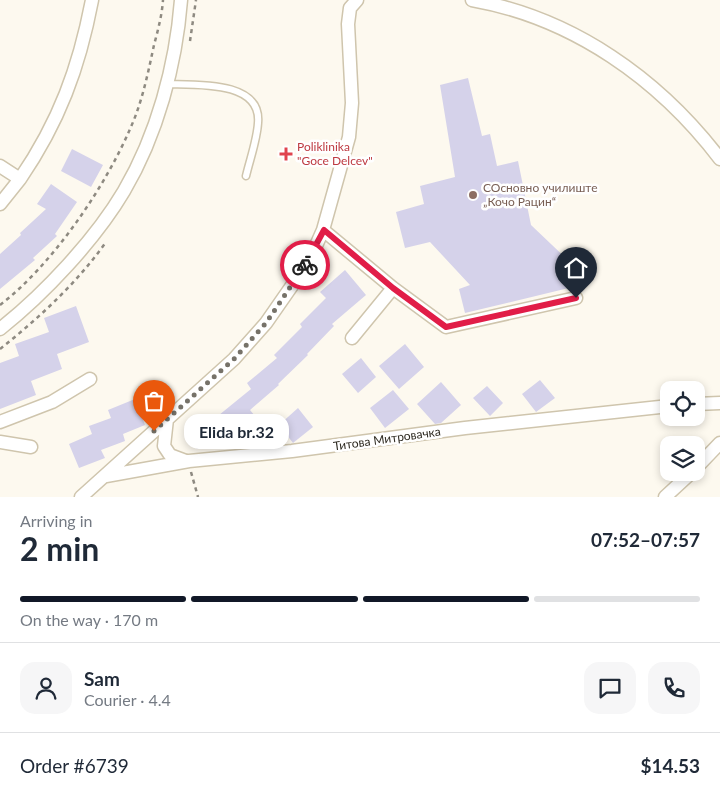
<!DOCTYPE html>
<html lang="en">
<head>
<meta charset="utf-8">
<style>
	body { margin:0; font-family:Lato,sans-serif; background:#f6f6f7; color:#1f2937; height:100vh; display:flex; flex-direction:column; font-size:19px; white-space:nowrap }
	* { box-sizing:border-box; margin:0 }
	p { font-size:16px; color:#747a83 }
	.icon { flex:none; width:28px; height:28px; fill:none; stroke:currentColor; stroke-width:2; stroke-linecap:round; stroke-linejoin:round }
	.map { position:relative; height:497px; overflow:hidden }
	.details { display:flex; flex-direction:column; background:#fff; flex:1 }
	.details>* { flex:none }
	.buttons { position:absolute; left:660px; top:381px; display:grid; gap:10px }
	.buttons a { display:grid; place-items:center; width:45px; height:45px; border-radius:10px; background:#fff; box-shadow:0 2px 8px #0003; font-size:25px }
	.pin { position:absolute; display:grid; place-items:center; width:42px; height:42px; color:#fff; margin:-51px -21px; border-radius:50% 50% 50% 0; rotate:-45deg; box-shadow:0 0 5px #0007 }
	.pin .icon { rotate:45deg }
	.courier { position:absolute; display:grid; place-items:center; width:50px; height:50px; margin:-25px; border:4px solid #e11d48; border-radius:50%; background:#fff; color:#222; box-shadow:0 1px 6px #0007 }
	.bubble { position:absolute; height:35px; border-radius:15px; background:#fff; box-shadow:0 2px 8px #0003; font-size:16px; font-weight:700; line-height:35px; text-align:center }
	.headline em { font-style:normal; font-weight:700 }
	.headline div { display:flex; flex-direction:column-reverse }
	.headline { display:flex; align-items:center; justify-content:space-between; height:85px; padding:0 20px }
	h1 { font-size:32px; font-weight:700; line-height:38px }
	.bar { display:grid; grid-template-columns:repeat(4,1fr); gap:8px 5px; align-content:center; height:60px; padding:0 20px }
	.bar i { height:6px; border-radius:4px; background:#e0e1e3 }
	.bar .on { background:#111827 }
	.bar p { grid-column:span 4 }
	.line { display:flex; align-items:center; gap:12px; padding:0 20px; border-top:1px solid #e0e1e3 }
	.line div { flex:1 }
	.round { display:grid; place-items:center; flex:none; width:52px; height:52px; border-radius:15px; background:#f6f6f7 }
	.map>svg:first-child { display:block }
</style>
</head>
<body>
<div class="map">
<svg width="720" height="497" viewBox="0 0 720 497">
	<rect width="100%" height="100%" fill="#fdf9ef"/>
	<path fill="#d5d2ea" d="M 468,78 L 482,136 L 490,134 L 497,166 L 518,161 L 531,225 L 572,264 L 577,286 L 465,313 L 459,289 L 470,285 L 430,242 L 405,248 L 396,212 L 424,204 L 420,186 L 455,177 L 440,85 Z
		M 72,149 L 103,165 L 91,187 L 61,171 Z
		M 51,184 L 77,202 L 55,234 L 57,236 L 33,258 L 35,260 L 0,289 L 0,254 L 21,235 L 20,233 L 46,209 L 37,204 Z
		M 345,270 L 366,295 L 332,324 L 334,326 L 307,354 L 308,355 L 278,384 L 279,385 L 250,410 L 268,432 L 250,447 L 246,447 L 227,425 L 197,449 L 185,434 L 204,419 L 208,424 L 251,389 L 247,383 L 277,358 L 274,355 L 302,327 L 300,324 L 326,298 L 320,292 Z
		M 76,306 L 89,342 L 57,354 L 62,369 L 31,381 L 36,395 L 0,409 L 0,363 L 19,356 L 15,344 L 49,332 L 44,318 Z
		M 405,344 L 424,367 L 399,389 L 379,366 Z
		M 361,358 L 376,377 L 358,393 L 342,374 Z
		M 540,380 L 555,398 L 536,412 L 522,394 Z
		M 441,382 L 461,405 L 441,423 L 435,424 L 417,404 Z
		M 487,386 L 503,403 L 490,416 L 473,398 Z
		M 393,390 L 409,409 L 385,428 L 370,408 Z
		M 135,399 L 145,425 L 123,434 L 125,441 L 101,450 L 105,458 L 79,468 L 69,444 L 92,434 L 89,426 L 111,418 L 108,410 Z
		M 298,408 L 313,427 L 293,443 L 279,425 Z"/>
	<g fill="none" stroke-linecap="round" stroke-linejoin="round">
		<g stroke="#cfc5ad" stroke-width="9">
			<path id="service" d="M 166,84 C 195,85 262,80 258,123 C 257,140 250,159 246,176"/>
		</g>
		<g stroke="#cfc5ad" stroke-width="15">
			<path id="minor" d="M 472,0 C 573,18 659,79 720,159
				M 0,166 L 20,179 C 59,122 79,68 92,0
				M 0,204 L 20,179
				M 323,230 L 393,288 L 446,327 L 576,298
				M 0,329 C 44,294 95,240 124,191 C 157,135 176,65 181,0
				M 352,338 L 393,288
				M 696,404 L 720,403
				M 167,419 L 164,446 L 170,455 L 186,461
				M 0,422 L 52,402 L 90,379
				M 0,442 L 31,447
				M 696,468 L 720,443
				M 106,476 L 189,461 L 292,451 L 465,428 L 669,406
				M 81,497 L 234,359 L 266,323 L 298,277 L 315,248 L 323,230 L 349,137 L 352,103 L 348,24 L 350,8 L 357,0
				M 665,497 L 692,472"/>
		</g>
		<path stroke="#8e8a81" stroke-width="2.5" stroke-dasharray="4 4" stroke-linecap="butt" d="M 190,41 L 196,0
			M 0,305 C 52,265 104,189 130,129 C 142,103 148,73 154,45 C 158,30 162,15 163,0
			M 0,349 C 39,318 77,283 106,242
			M 191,472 L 198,497"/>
		<use href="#service" stroke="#fff" stroke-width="6"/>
		<use href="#minor" stroke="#fff" stroke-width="12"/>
	</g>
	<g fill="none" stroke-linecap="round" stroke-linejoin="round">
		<path stroke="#767269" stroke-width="5" stroke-dasharray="0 9" d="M 154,431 L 234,359 L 266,323 L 305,265"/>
		<path stroke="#e11d48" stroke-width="6" d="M 305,265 L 324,230 L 393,288 L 446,327 L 576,298"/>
	</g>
	<path fill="#e0444e" stroke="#fff" stroke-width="2" d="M283.5 146.5h5v5h5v5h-5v5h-5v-5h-5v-5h5z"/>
	<circle fill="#8d6e63" stroke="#fff" stroke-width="2" cx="473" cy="195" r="5"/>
	<g text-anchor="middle" stroke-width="5" stroke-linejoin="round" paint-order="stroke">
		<g font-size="12" fill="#be3a42" stroke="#fff" text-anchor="start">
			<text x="297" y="151">Poliklinika<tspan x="297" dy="14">"Goce Delcev"</tspan></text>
		</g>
		<g font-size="12" fill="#785e54" stroke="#fff" text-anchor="start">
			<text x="483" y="192">СОсновно училиште<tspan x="483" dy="14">„Кочо Рацин“</tspan></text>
		</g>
		<g font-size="12" fill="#2e2a21" stroke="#fff">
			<text transform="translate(387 439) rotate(-8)" y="4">Титова Митровачка</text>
		</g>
	</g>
</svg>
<div class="buttons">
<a><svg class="icon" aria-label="locate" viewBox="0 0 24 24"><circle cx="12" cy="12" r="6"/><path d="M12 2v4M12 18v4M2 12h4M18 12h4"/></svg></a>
<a><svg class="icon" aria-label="layers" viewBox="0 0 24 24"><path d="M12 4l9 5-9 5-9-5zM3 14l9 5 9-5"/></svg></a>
</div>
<div class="pin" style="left:154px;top:431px;background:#ea580c"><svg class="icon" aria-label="bag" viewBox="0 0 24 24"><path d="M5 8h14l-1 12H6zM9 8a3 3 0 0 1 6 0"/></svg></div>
<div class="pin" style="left:576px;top:298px;background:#1f2937"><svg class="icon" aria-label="home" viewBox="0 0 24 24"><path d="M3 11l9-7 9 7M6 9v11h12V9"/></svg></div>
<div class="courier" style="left:305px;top:265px"><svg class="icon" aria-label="bike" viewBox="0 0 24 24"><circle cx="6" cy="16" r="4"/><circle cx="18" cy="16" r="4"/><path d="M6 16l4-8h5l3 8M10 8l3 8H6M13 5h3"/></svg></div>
<div class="bubble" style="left:184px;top:414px;width:105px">Elida br.32</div>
</div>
<section class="details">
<div class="headline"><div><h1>2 min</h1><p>Arriving in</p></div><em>07:52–07:57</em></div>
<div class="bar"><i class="on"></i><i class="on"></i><i class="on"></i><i></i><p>On the way · 170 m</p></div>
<div class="line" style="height:90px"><a class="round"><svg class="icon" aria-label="person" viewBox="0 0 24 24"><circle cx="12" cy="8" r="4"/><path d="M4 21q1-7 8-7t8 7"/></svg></a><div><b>Sam</b><p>Courier · 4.4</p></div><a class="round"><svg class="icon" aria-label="chat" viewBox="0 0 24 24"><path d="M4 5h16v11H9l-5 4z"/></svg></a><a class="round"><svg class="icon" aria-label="phone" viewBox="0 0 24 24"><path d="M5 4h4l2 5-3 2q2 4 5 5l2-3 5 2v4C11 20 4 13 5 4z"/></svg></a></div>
<div class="line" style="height:65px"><div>Order #6739</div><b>$14.53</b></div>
</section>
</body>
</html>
